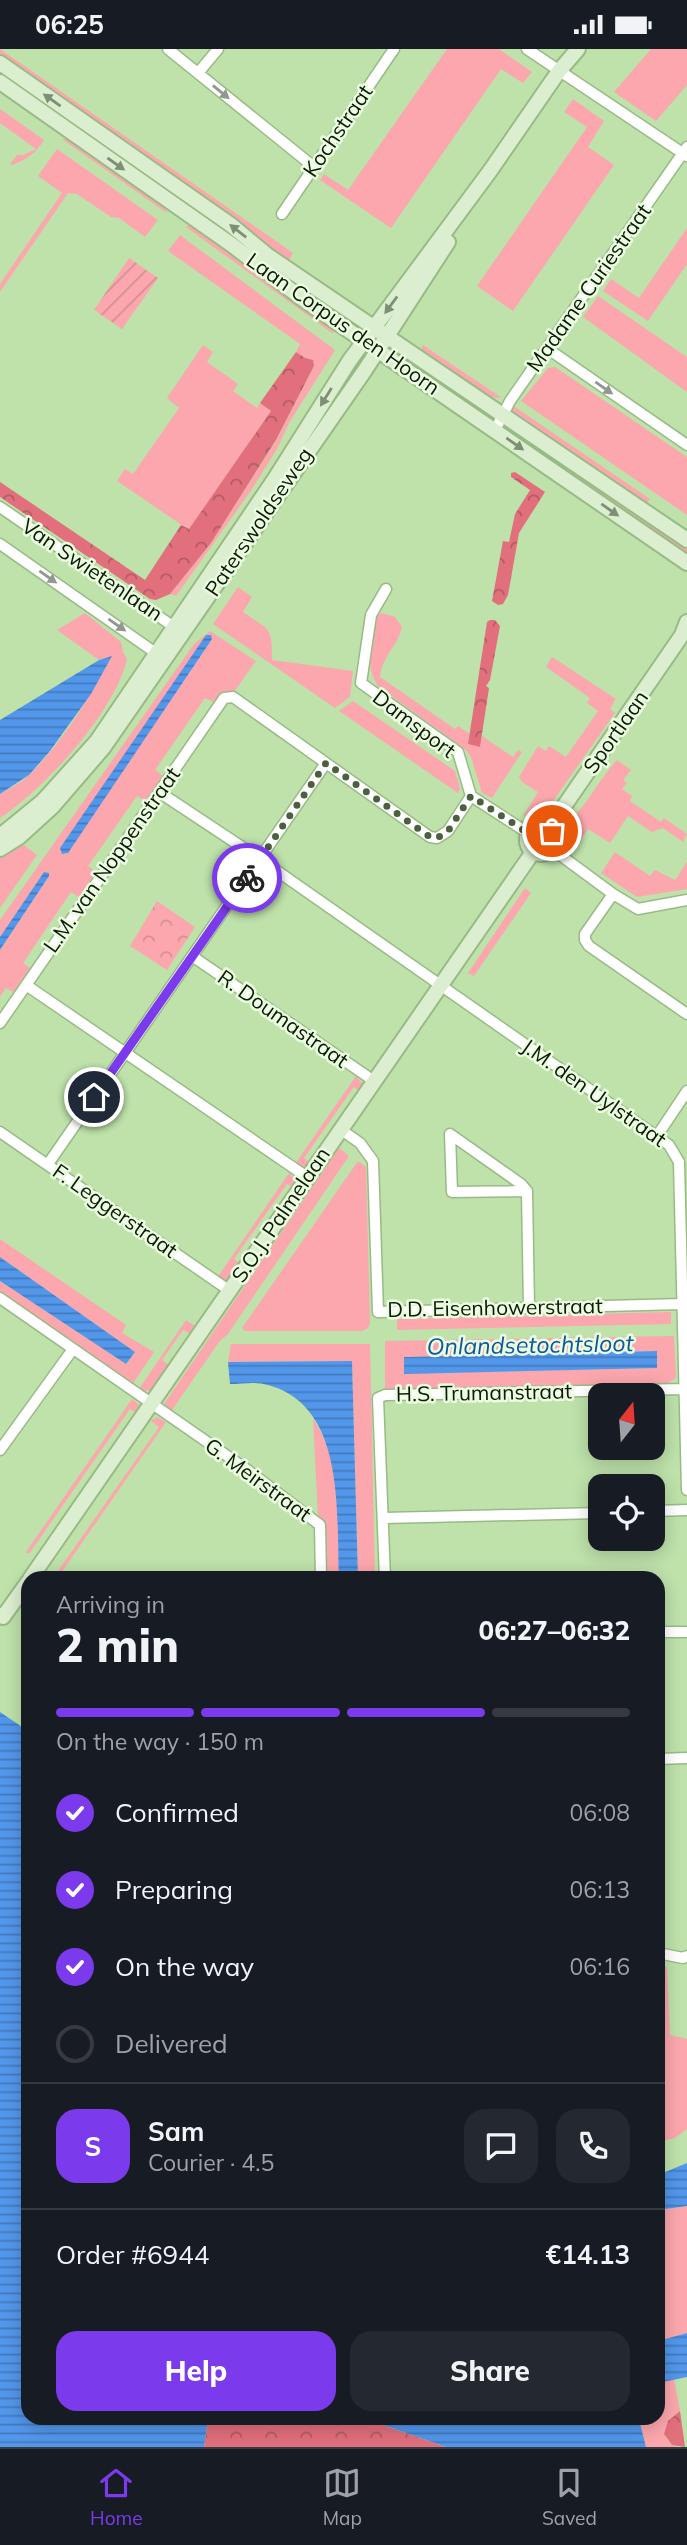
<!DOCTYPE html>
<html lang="en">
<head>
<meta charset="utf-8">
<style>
	body { margin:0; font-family:Mulish,sans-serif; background:#242831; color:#f1f3f6; height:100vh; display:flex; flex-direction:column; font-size:26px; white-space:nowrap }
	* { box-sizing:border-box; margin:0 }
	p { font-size:23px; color:#9ea1a6 }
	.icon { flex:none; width:38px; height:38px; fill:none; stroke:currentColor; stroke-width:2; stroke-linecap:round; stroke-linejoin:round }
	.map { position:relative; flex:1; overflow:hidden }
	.drawer { position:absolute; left:21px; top:1522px; width:644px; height:854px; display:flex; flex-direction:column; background:#171b24; border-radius:21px; box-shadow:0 4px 18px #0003 }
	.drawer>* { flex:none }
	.needle { width:46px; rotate:17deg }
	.tools { position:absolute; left:588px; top:1334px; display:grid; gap:14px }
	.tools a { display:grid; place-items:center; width:77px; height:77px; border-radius:14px; background:#171b24; box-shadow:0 4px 18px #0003; font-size:35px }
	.pin { position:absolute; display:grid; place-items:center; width:60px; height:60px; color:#fff; margin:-30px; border:4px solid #fff; border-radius:50%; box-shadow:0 2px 7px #0007 }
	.courier { position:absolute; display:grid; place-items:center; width:70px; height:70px; margin:-35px; border:5px solid #7c3aed; border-radius:50%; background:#fff; color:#222; box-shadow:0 2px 9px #0007 }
	.head em { font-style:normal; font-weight:800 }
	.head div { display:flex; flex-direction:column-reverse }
	.head { display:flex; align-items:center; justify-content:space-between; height:119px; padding:0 35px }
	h1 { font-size:46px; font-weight:800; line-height:52px }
	.bar { display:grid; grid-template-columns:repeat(4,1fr); gap:10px 7px; align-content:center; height:84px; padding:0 35px }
	.bar i { height:9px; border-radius:5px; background:#363941 }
	.bar .current { background:#7c3aed }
	.bar p { grid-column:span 4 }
	.line { display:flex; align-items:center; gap:18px; padding:0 35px; border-top:2px solid #363941 }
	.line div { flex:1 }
	.round { display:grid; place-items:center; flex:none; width:74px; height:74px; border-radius:21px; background:#242831 }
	ol { padding:0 35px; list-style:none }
	li { display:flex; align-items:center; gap:21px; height:77px }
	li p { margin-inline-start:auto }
	li .icon { padding:7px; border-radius:50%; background:#7c3aed; color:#fff; stroke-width:4 }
	li:last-child { color:#9ea1a6 }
	li i { width:38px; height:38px; border:4px solid #363941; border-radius:50% }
	.button { display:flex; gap:14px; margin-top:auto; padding:14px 35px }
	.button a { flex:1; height:80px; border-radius:21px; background:#7c3aed; color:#fff; font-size:28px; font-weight:800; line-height:80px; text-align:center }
	.button a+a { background:#242831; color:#f1f3f6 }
	.status { display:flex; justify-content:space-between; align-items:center; height:49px; padding:0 35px; background:#171b24; direction:ltr }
	.status svg { height:19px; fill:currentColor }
	.tab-bar { display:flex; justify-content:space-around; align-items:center; height:98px; border-top:2px solid #363941; background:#171b24; font-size:19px; color:#9ea1a6 }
	.tab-bar a { display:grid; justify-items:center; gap:4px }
	.tab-bar .current { color:#7c3aed }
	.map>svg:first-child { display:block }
</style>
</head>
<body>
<div class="status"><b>06:25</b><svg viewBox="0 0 49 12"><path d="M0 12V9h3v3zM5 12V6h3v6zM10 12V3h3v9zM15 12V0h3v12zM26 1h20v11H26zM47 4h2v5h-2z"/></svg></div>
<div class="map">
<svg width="687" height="2398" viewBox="0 0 687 2398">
	<defs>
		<pattern id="forest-crowns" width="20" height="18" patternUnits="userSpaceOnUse" patternTransform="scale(1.75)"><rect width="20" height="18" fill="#e16f7c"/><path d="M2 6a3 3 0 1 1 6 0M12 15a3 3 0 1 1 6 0" fill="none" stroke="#b55a64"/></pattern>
		<pattern id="park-crowns" width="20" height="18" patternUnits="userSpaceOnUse" patternTransform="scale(1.75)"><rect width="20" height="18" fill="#fba7ad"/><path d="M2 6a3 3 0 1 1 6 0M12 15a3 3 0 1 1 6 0" fill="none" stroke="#d68f93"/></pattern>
		<pattern id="garden-furrows" width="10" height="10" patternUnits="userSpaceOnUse" patternTransform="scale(1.75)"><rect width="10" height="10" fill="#fba7ad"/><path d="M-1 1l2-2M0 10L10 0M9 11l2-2" fill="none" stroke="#d68f93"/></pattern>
		<pattern id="water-rules" width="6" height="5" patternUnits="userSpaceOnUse" patternTransform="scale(1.75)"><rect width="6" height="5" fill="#5397eb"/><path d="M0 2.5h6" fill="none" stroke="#437abc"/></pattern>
	</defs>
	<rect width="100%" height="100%" fill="#bee2aa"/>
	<path fill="#fba7ad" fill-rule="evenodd" d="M 0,0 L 293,204 L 289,211 L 268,202 L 0,9 Z
		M 447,0 L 499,0 L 532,23 L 523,34 L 501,20 L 391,179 L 320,131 L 324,125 L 348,141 Z
		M 651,0 L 687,0 L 687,36 L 656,72 L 614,43 Z
		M 573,50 L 604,72 L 588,98 L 614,116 L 513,262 L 477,237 L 587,78 L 564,63 Z
		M 0,60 L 44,91 C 36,104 27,110 12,116 L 10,115 L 17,106 L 23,106 L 36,100 L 0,74 Z
		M 68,89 L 163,152 L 167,164 L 62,90 Z
		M 57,100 L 158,171 L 145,188 L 119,169 L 111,168 L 77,145 L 68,144 L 0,243 L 0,235 L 62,144 L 38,127 Z
		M 191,175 L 226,197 L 258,228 L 335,282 L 332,284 L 186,178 Z
		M 687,179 L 687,215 L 648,272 L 603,242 L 611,230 L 639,249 Z
		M 180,186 L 335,301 L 289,374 L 277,400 L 252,440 L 176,547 L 170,545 L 211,494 L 276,392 L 314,317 L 296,303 L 300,295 L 168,202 Z
		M 598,247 L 687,308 L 687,343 L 583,268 Z
		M 203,296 L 213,303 L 207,313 L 238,335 L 233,342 L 257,359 L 260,354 L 271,362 L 189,481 L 117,432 L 125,420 L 133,425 L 179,359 L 167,349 Z
		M 423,296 L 502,349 L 491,348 L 421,300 Z
		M 555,318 L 687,408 L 687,466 L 521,352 L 548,319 Z
		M 512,356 L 650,450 L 645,456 L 509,361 Z
		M 510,378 L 687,498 L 687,507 L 508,383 Z
		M 238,538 L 252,548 L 243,563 C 270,582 272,576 272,611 L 353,622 L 350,648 L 335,659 L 213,575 Z
		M 85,564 L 121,593 L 123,603 L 127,610 C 115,663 45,739 0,769 L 0,745 C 10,739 23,733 31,724 C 64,691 89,649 111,608 L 99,611 L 57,581 Z
		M 382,564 L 395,568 L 402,578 C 398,597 382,607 380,628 L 455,680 L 458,677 L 470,685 L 468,695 L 480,698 L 482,687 L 513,708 L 518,701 L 522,703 L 492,749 L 482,744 L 471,708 L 466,701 L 378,637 C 363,616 373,591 377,567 Z
		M 210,582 L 256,612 L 233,644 L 229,642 L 220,644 L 214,653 L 205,649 L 155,721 L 163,727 L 146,752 L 137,747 L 88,817 L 96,823 L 79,848 L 71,843 L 23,914 L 30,919 L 13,943 L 6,939 L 0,948 L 0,901 L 50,825 L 44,823 L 0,888 L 0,871 L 194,595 ZM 209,585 L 212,590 L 65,806 L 60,799 Z
		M 552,608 L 616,650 L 610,660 L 615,664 L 546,762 L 523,767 L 538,743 L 522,733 L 519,728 L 538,697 L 546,702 L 549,697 L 566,708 L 598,662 L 587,654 L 590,649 L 546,618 Z
		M 353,652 L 455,722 L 460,740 L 458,744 L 339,662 Z
		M 617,711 L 631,721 L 623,731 L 627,734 L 622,740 L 632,747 L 630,752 L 661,773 L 664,769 L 687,785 L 683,793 L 663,779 L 652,783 L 628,767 L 610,794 L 588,780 L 573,802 C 558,782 575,768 586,753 C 596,739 605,724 617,711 Z
		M 20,793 L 37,806 L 0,859 L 0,807 Z
		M 615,803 L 650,827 L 655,821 L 675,831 L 687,813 L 687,840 L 637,848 L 601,824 Z
		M 525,839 L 531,844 L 474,927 L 468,924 Z
		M 356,1027 L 363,1035 L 361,1043 L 354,1038 L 304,1109 L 312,1115 L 305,1119 L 295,1115 Z
		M 339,1099 L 349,1107 L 228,1285 L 219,1293 L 170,1364 L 162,1358 Z
		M 358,1112 L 366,1118 L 370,1274 L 368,1279 L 362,1282 L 245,1282 L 242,1279 Z
		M 289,1124 L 296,1132 L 294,1140 L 287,1135 L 234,1210 L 242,1216 L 230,1231 L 222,1231 L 217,1229 Z
		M 0,1190 L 126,1276 L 122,1284 L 154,1303 L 132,1336 L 0,1245 L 0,1232 L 126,1315 L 135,1303 L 0,1208 Z
		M 671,1263 L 671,1275 L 397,1281 L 397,1270 Z
		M 186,1271 L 198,1279 L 193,1286 L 183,1281 L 162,1311 L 171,1318 L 153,1341 L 141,1342 L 139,1340 Z
		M 674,1287 L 676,1329 L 664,1336 L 385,1342 L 385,1292 ZM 657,1302 L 657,1319 L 404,1324 L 404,1308 Z
		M 231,1295 L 370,1295 L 375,1529 L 358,1529 L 352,1312 L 228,1313 Z
		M 132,1350 L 139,1356 L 138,1365 L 130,1360 L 29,1505 L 26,1503 Z
		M 157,1368 L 166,1373 L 61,1524 L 58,1522 L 159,1378 L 151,1372 Z
		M 313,1370 C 344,1415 337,1477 339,1529 L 326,1529 L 321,1472 L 318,1468 Z
		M 658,1917 L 667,1918 L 670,1986 L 687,1990 L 687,2080 L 675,2089 L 658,2093 Z
		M 687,2157 L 687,2284 L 658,2292 L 658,2161 Z
		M 674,2330 L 680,2362 C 667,2373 656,2390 678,2398 L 646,2398 L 639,2370 L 658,2370 L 658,2334 Z"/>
	<path fill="url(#forest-crowns)" d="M 296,303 L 305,309 L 313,311 L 314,317 L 276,391 L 211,494 L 170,545 L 156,551 L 150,550 L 0,448 L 0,433 L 145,531 L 181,476 L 189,480 L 271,362 L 260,354 Z
		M 515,423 L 545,443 L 519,484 L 508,546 L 503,555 L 498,556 L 492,552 L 503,492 L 509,493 L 515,465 L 530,441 L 511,428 L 511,424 Z
		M 490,571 L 495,571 L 500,577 L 490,631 L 486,637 L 489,639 L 480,698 L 468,695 L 487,573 Z
		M 680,2362 L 685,2398 L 672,2396 L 664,2385 L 668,2372 Z
		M 208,2370 L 366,2370 L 446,2398 L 204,2398 Z"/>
	<path fill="url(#park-crowns)" d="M 157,852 L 195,878 L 167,921 L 130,897 Z"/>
	<path fill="url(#garden-furrows)" d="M 129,209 L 158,229 L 122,280 L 94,261 Z"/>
	<path fill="url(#water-rules)" d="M 206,586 L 211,586 L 212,590 L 68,804 L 62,805 L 60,799 Z
		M 112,607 L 91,645 L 50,702 L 29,726 L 0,745 L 0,671 L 99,611 Z
		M 44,823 L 49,824 L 49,827 L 0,901 L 0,888 Z
		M 0,1208 L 135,1303 L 126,1315 L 0,1232 Z
		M 657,1302 L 657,1319 L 404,1325 L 404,1308 Z
		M 352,1312 L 358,1529 L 339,1529 C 336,1467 347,1357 268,1336 C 256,1332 242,1335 230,1335 L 228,1313 Z
		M 0,1663 L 28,1682 L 28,2370 L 208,2370 L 204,2398 L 0,2398 Z
		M 687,2114 L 687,2157 L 658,2161 L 658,2126 Z
		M 687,2284 L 687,2328 L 658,2334 L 658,2292 Z
		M 366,2370 L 639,2370 L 646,2398 L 446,2398 Z"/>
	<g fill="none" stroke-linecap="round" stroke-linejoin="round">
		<g stroke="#98bb85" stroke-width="13">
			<path id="street" d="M 168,0 L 314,118
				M 527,0 L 687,107
				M 198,24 L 218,0
				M 282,165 L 394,0
				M 548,300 L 687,396
				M 495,381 L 510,352 L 687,98
				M 0,458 L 177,580
				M 0,495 L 160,607
				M 386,540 L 371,566 L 361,634 L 458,703 L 471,747 L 528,784
				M 159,743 L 260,810 L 669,1096 L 679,1113 L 687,1441
				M 552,800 L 613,845 L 638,860 L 687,851
				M 613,845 L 585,885 L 585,891 L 589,897 L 687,965
				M 192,907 L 374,1032
				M 26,936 L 307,1128
				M 0,974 L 224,649 L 233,648 L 430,788 L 437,789 L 448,782 L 471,747
				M 340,1080 L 360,1094 L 373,1112 L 378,1263 L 682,1255
				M 0,1083 L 230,1242
				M 657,1087 L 687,1042
				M 48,1115 L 326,714
				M 527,1142 L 452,1143 L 450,1085 L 521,1135 L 527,1142 L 529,1259
				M 0,1249 L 246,1420 L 320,1476 L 321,1530
				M 0,1401 L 73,1300
				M 653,1462 L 687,1461
				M 384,1469 L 600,1464
				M 385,1530 L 378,1349 L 385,1346 L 684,1340
				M 658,1583 L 687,1583
				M 658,1710 L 687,1709
				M 658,1904 L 683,1909 L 687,1907"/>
		</g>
		<g stroke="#98bb85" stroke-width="18">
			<path id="secondary" d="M 0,14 L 231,176 L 267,206 L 687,491
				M 0,33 L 232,196 L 300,248 L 687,514
				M527 791a14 14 0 1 1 28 0a14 14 0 1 1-28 0Z
				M 549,779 L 682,586 L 687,573
				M 0,787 L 43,752 L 97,692 L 274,431 L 350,311 L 490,122 L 559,22 L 578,0
				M 0,800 L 19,788 L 53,757 L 103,699 L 365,321 L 448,193
				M 30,1530 L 533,803
				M 0,1566 L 3,1568 L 28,1533"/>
		</g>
		<use href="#street" stroke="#fff" stroke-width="10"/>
		<use href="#secondary" stroke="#dbeecf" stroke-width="14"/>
	</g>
	<defs><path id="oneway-solid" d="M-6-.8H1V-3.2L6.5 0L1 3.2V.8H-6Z" transform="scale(1.75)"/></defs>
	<g fill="#92988f">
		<use href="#oneway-solid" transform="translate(221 43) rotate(39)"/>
		<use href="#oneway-solid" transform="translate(604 339) rotate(35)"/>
		<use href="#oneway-solid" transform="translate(48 528) rotate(35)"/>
		<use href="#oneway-solid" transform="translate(117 576) rotate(35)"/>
	</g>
	<g fill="#7e8f75">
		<use href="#oneway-solid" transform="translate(52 51) rotate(-145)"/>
		<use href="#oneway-solid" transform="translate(116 115) rotate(35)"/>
		<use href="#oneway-solid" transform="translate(238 182) rotate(-142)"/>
		<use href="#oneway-solid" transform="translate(391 256) rotate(126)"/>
		<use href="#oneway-solid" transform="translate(326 348) rotate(122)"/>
		<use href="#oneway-solid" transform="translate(515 395) rotate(35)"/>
		<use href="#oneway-solid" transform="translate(610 461) rotate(35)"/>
	</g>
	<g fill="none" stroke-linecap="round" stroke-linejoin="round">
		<path stroke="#4b603f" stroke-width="7" stroke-dasharray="0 12.6" d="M 247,829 L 326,714 L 430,788 L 437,789 L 448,782 L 471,747 L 528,784 L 534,779 L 541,777 L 552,782"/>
		<path stroke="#7c3aed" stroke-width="9" d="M 94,1048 L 247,829"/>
	</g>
	<g text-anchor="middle" stroke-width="5" stroke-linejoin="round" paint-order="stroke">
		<g font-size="21" fill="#0d1a06" stroke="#ebfde1">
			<text transform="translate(338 82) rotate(-56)" y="7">Kochstraat</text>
			<text transform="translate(589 239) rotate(-55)" y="7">Madame Curiestraat</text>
			<text transform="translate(343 275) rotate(35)" y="7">Laan Corpus den Hoorn</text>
			<text transform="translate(259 473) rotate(-56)" y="7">Paterswoldseweg</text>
			<text transform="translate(92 521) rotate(34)" y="7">Van Swietenlaan</text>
			<text transform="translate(414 675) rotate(37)" y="7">Damsport</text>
			<text transform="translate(616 683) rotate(-55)" y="7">Sportlaan</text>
			<text transform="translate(112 811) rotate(-55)" y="7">L.M. van Noppenstraat</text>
			<text transform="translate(283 970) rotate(35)" y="7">R. Doumastraat</text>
			<text transform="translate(594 1044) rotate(35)" y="7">J.M. den Uylstraat</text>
			<text transform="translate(115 1162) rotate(35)" y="7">F. Leggerstraat</text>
			<text transform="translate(281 1166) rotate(-56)" y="7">S.O.J. Palmelaan</text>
			<text transform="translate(495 1259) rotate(-1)" y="7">D.D. Eisenhowerstraat</text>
			<text transform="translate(484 1344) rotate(-1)" y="7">H.S. Trumanstraat</text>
			<text transform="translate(258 1431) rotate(36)" y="7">G. Meirstraat</text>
		</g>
		<g font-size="23" font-style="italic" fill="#0f56a1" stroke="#ebfde1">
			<text transform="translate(530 1296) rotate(-1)" y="8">Onlandsetochtsloot</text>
		</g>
	</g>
</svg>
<div class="tools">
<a><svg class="needle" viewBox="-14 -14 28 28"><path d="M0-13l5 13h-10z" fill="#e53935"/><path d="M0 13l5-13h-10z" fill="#9ea1a6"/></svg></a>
<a><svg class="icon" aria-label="locate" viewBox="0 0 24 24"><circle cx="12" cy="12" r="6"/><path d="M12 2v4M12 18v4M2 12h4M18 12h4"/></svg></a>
</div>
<div class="pin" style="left:552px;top:782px;background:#ea580c"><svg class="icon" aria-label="bag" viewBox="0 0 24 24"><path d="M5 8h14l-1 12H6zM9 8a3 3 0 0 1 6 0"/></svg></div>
<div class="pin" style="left:94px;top:1048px;background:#1f2937"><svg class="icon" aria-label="home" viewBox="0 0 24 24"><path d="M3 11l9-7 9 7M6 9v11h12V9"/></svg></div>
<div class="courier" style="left:247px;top:829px"><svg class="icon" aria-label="bike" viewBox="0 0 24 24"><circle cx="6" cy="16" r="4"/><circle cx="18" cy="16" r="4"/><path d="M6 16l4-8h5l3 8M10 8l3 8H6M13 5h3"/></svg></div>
<section class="drawer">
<div class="head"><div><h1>2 min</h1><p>Arriving in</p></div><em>06:27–06:32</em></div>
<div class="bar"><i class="current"></i><i class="current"></i><i class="current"></i><i></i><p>On the way · 150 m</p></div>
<ol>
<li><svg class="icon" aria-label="check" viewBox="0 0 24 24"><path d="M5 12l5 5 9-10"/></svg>Confirmed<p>06:08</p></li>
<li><svg class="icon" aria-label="check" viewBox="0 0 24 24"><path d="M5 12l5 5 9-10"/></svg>Preparing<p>06:13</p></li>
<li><svg class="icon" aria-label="check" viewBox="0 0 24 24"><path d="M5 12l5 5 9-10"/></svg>On the way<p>06:16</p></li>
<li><i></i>Delivered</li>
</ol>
<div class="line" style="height:126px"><b class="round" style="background:#7c3aed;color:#fff">S</b><div><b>Sam</b><p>Courier · 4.5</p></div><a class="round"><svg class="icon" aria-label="chat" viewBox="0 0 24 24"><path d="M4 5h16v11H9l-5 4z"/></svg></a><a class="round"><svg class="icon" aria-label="phone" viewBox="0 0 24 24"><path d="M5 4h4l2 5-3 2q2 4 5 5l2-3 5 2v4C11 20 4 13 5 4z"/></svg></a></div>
<div class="line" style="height:91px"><div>Order #6944</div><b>€14.13</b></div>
<div class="button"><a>Help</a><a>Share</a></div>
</section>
</div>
<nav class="tab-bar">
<a class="current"><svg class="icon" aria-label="home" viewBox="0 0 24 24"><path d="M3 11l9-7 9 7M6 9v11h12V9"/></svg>Home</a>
<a><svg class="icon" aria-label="map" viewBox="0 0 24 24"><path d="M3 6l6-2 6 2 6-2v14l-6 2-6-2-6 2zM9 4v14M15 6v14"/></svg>Map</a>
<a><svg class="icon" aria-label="saved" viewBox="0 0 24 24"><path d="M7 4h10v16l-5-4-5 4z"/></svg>Saved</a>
</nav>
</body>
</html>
